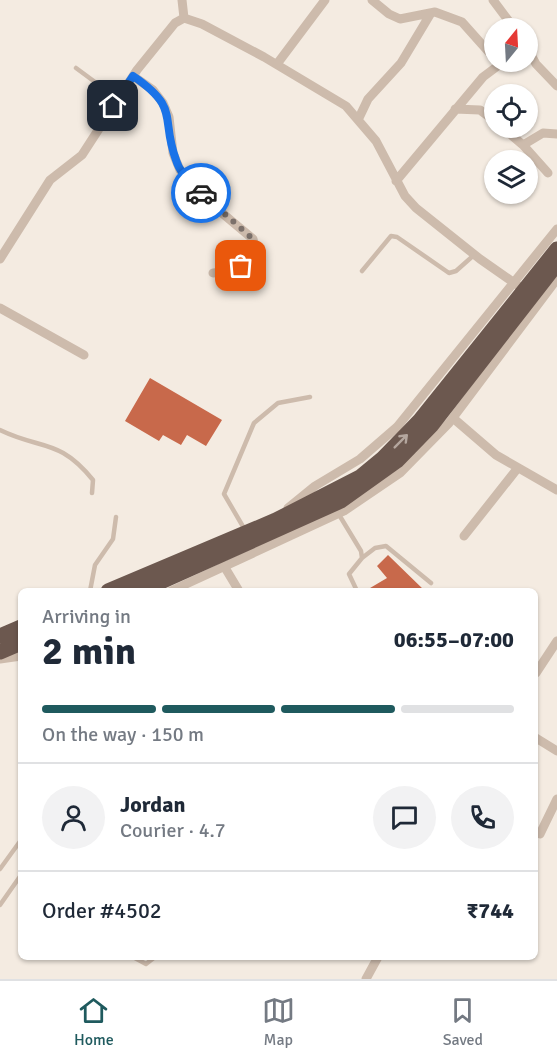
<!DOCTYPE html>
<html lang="en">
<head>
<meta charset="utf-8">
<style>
	body { margin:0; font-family:Signika,sans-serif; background:#f2f2f3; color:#1f2937; height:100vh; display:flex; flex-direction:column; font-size:22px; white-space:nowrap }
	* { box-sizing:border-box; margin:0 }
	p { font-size:20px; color:#747a83 }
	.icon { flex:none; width:33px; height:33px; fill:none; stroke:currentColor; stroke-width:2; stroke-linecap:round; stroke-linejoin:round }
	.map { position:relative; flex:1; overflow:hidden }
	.side { position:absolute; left:18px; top:588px; width:520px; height:372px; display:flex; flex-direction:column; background:#fff; border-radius:9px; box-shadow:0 2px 4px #0004 }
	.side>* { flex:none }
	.needle { width:39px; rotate:18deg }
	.tools { position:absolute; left:484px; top:18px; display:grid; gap:12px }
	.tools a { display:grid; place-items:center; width:54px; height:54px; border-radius:50%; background:#fff; box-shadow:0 2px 4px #0004; font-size:30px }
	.pin { position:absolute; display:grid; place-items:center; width:51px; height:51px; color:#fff; margin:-26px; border-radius:12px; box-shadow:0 3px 9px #0006 }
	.courier { position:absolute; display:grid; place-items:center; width:60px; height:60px; margin:-30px; border:4px solid #1a73e8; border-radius:50%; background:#fff; color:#222; box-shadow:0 2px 8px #0007 }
	.overview em { font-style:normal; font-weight:700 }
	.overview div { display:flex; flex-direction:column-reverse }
	.overview { display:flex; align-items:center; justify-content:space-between; height:102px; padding:0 24px }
	h1 { font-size:39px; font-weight:700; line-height:45px }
	.bar { display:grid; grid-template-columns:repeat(4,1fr); gap:9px 6px; align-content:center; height:72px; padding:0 24px }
	.bar i { height:8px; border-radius:4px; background:#e0e1e3 }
	.bar .selected { background:#1f5a5e }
	.bar p { grid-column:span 4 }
	.line { display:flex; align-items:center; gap:15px; padding:0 24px; border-top:2px solid #e0e1e3 }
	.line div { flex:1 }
	.round { display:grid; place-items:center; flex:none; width:63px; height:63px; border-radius:32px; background:#f2f2f3 }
	.tab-bar { display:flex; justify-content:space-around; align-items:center; height:84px; border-top:2px solid #e0e1e3; background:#fff; font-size:16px; color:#747a83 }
	.tab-bar a { display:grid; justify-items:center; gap:3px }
	.tab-bar .selected { color:#1f5a5e }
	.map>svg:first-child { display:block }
</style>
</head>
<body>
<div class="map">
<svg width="557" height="979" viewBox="0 0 557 979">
	<rect width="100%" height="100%" fill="#f4ebe1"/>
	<path fill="#c8694b" d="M 150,378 L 222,420 L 206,446 L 187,435 L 181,445 L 163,435 L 159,441 L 125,421 Z
		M 388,555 L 425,591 L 402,591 L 399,588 L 395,591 L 365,591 L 387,578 L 377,566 Z"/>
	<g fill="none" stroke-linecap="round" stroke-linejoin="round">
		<path stroke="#cdbbac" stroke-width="4.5" d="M 76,68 L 118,99
			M 362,271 L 391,236 L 397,237 L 449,273 L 456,271 L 474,255
			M 0,430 C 41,450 59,438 93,480 L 92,493
			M 338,513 L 361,551 L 362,558 L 349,574 L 357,591
			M 245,530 L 224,494 L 254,423 L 278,403 L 310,397
			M 362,558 L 375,548 L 386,546 L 431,583
			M 90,591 L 95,565 L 113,539 L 116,517
			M 0,869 L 21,840
			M 0,905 L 21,875
			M 133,957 L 146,964 L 155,957"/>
		<path stroke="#cdbbac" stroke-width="9" d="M 182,0 L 184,18
			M 372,0 L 389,14 L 400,19 L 435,12 L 462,22 L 495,59
			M 493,0 L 514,28
			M 528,49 L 536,64 L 557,86
			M 277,64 L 325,0
			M 133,76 L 153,90 L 163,103 L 169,117 L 173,153 L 180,170 L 216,208 L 253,239 C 260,264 233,272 213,273
			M 455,109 L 480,110 L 495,121
			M 358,120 L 368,99 L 401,63 L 431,13
			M 503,128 L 523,145 L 548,173
			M 523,145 L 543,133 L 557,134
			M 396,181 L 483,77 L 503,62
			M 0,259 L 50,180 L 82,155 L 137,70 L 175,23 L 184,18 L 202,24 L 264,57 L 346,106 L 376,141 L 405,196 L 416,208 L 480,259 L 523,289
			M 0,308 L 84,355
			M 453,418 L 496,455 L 557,490
			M 288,508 L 315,486 L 360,459 L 397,427 L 557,229
			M 464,536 L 517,469
			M 221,561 L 239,591
			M 171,591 L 344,511 L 400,473 L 449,423 L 557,279
			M 0,659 L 21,656
			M 536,673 L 557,641
			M 536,738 L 557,751
			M 540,834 L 557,799
			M 366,979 L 378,957"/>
		<path stroke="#6c584f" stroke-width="15" d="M 108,591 L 276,520 L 360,477 L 383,458 L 420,420 L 557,249
			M 141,591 L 341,501 L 397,461 L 432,425 L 557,264
			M 0,636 L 21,627
			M 0,652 L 21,643"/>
	</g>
	<defs><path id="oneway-shaft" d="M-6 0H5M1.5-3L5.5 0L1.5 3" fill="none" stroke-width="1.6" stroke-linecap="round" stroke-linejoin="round" transform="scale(1.5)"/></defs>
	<use stroke="#b4a69e" href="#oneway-shaft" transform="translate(401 441) rotate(-45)"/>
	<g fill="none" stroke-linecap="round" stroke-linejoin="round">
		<path stroke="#7c716b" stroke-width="6" stroke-dasharray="0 10.8" d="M 201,193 L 253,239 L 253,255 L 241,266"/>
		<path stroke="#1a73e8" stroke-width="8" d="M 113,106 L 133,76 C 181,109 160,117 176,160 C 180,174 192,183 201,193"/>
	</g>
</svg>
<div class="tools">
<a><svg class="needle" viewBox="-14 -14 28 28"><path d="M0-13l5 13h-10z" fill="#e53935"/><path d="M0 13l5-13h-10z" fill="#747a83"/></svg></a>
<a><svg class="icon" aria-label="locate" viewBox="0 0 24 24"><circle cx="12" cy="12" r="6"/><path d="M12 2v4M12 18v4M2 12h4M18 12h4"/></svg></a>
<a><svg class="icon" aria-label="layers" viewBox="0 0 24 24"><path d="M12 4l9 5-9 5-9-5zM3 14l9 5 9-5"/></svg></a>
</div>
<div class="pin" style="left:241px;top:266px;background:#ea580c"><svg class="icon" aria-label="bag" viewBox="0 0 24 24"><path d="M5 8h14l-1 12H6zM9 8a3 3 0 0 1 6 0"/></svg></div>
<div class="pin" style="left:113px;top:106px;background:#1f2937"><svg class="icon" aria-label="home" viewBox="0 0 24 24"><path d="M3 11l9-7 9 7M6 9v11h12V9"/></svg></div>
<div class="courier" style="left:201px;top:193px"><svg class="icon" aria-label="car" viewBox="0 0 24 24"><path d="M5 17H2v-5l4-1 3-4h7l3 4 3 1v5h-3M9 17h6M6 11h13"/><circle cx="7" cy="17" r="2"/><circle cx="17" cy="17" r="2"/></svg></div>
<section class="side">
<div class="overview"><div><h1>2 min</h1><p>Arriving in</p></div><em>06:55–07:00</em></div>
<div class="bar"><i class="selected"></i><i class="selected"></i><i class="selected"></i><i></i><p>On the way · 150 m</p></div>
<div class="line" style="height:108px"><a class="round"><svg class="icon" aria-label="person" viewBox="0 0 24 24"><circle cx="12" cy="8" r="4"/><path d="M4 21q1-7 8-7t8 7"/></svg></a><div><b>Jordan</b><p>Courier · 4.7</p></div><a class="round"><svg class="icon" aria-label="chat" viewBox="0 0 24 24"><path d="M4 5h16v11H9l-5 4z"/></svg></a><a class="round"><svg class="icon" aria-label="phone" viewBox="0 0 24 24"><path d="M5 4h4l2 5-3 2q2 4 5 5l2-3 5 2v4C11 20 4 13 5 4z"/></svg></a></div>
<div class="line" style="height:78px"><div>Order #4502</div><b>₹744</b></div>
</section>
</div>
<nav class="tab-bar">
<a class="selected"><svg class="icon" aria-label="home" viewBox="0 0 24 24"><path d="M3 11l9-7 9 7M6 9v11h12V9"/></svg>Home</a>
<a><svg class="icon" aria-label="map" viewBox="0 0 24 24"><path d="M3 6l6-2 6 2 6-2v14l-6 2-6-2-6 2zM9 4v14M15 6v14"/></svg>Map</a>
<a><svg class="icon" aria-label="saved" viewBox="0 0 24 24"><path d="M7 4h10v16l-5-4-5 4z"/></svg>Saved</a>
</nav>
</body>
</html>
